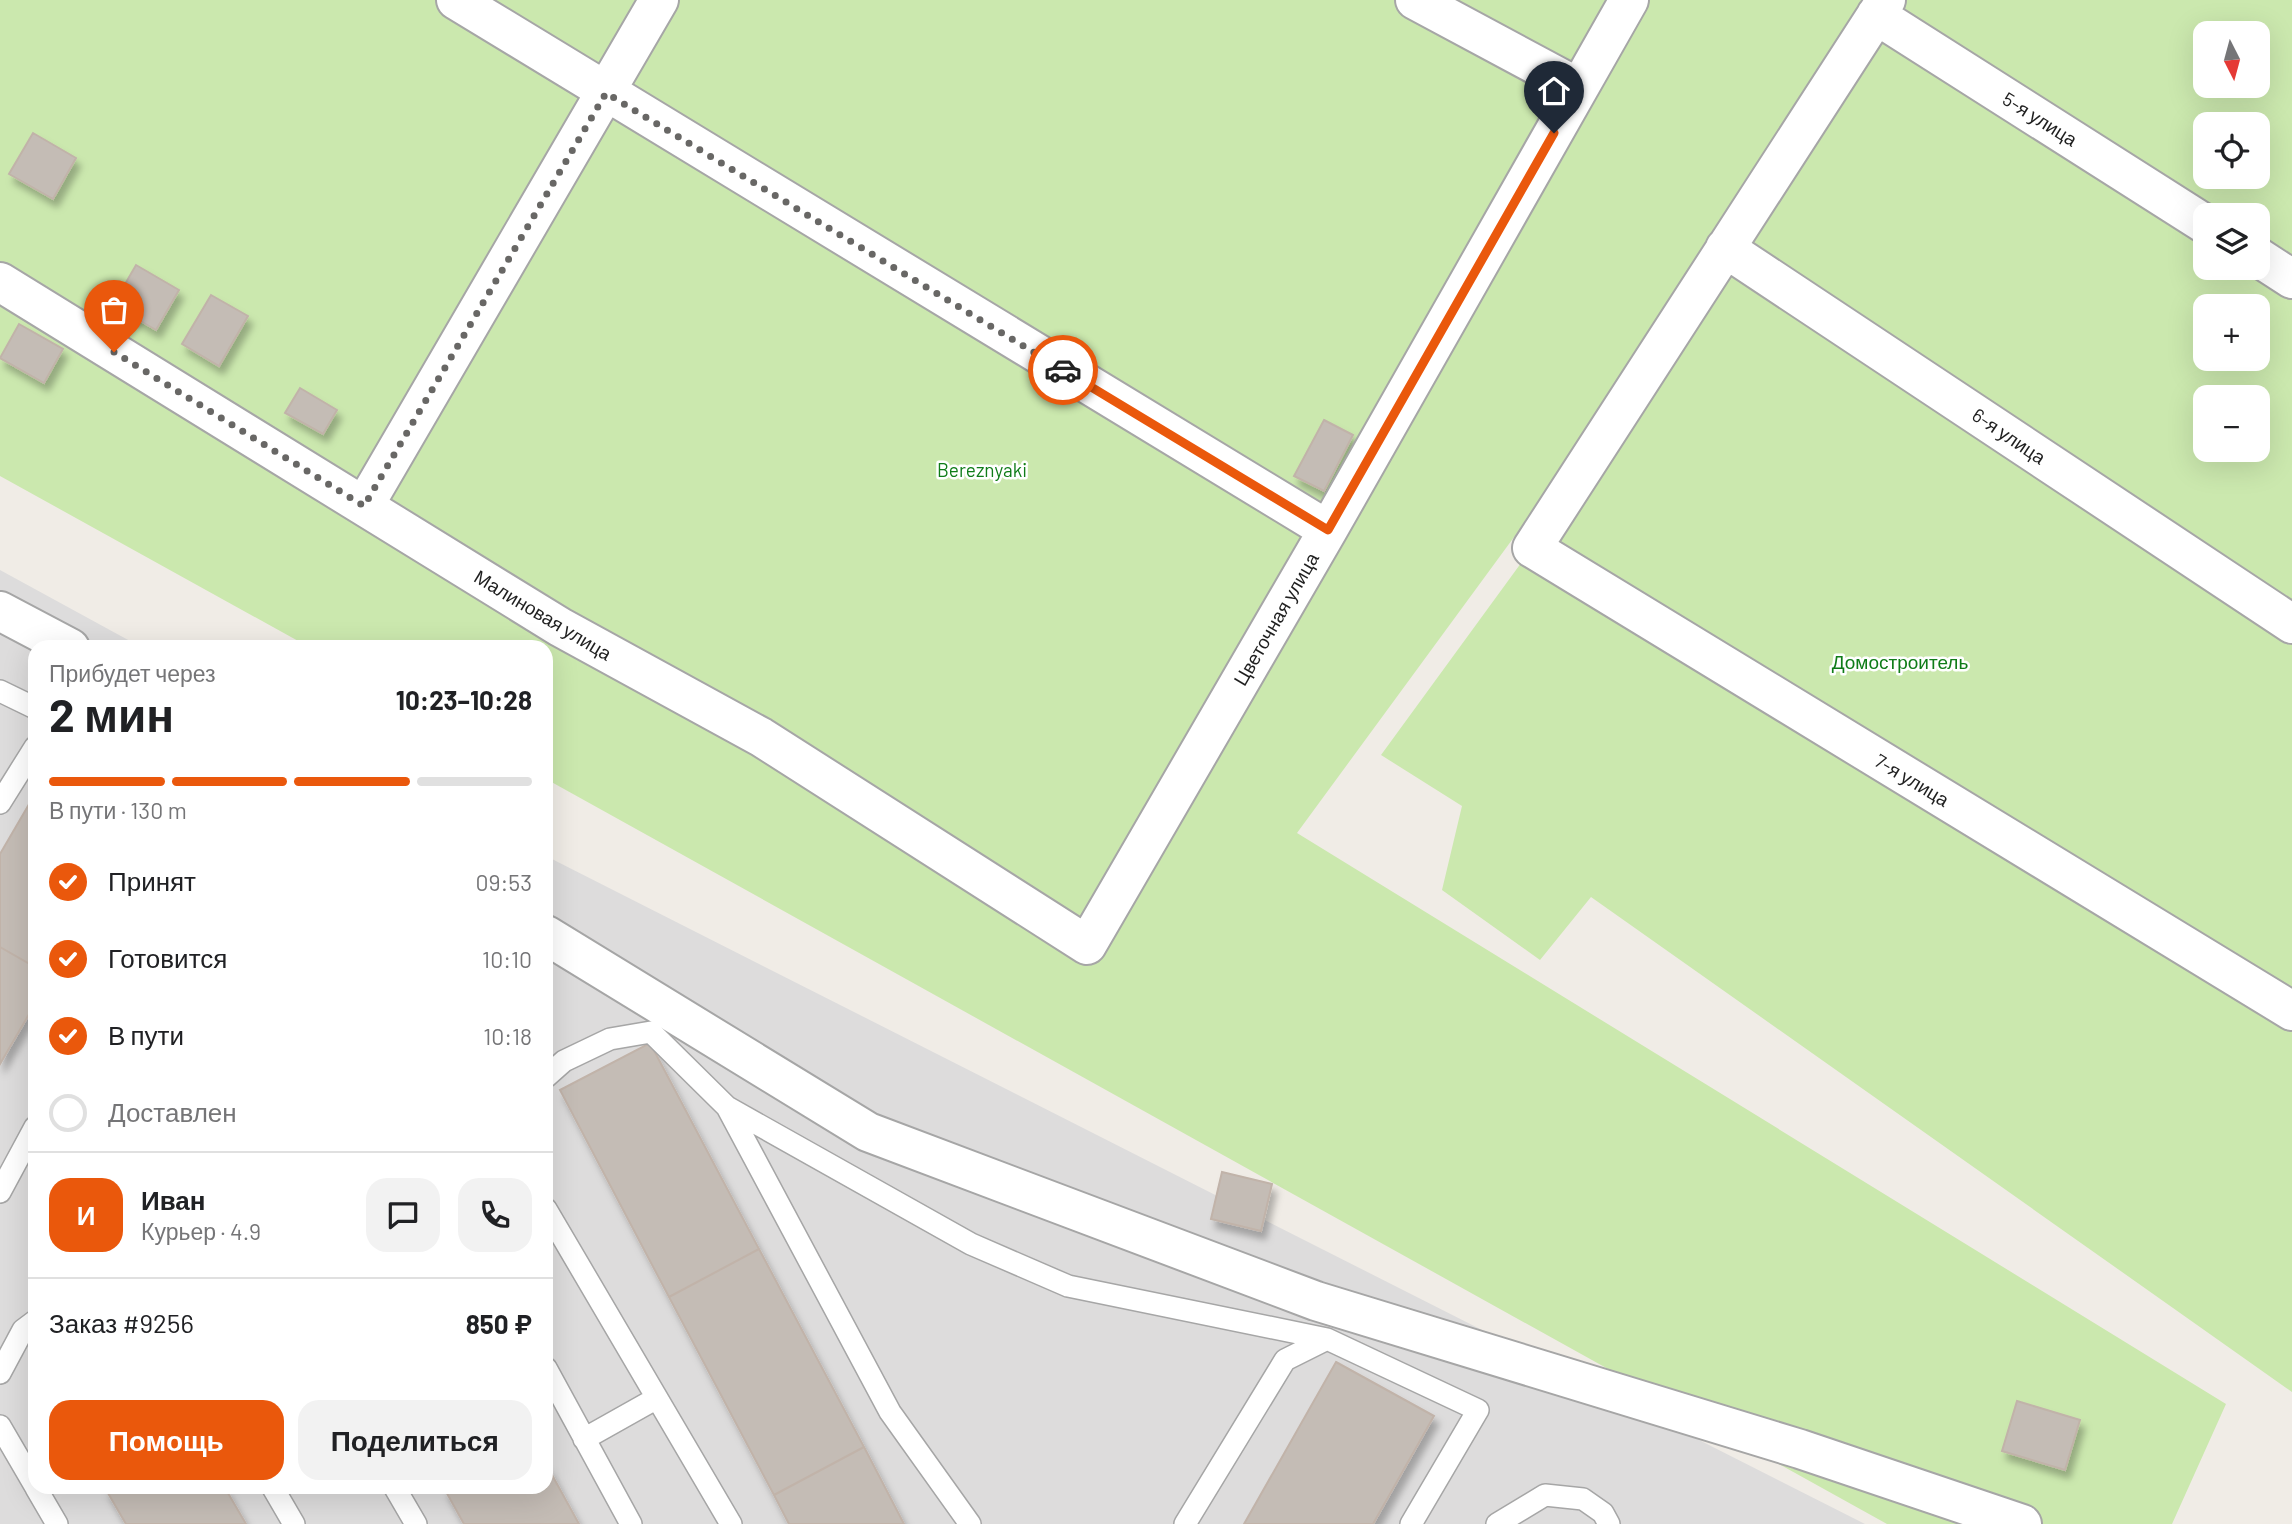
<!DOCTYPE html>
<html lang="ru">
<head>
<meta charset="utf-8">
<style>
	body { margin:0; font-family:Barlow,sans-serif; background:#f2f2f2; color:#202124; height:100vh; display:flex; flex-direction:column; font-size:26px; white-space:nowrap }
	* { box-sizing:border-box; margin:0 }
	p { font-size:23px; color:#757577 }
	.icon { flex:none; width:38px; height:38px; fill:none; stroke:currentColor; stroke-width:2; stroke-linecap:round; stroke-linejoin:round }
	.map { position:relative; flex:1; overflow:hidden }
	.drawer { position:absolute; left:28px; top:640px; width:525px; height:854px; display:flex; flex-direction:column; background:#fff; border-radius:21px; box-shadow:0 7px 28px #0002 }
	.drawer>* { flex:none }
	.needle { width:46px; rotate:174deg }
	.fabs { position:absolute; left:2193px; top:21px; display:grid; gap:14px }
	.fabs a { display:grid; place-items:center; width:77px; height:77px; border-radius:14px; background:#fff; box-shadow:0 7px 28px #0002; font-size:35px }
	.pin { position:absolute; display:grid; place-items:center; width:60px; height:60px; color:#fff; margin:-72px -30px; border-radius:50% 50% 50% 0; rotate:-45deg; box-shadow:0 0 7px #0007 }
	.pin .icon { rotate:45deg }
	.courier { position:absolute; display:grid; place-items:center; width:70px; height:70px; margin:-35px; border:5px solid #ea580c; border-radius:50%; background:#fff; color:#222; box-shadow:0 2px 9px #0007 }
	.headline em { font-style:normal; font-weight:700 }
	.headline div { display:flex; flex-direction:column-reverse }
	.headline { display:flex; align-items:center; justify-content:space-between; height:119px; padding:0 21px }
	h1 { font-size:46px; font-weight:700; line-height:52px }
	.bar { display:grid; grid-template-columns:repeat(4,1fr); gap:10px 7px; align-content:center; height:84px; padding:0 21px }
	.bar i { height:9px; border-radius:5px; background:#e0e0e0 }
	.bar .current { background:#ea580c }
	.bar p { grid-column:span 4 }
	.line { display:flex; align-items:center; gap:18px; padding:0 21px; border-top:2px solid #e0e0e0 }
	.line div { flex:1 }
	.round { display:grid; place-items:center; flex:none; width:74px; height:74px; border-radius:21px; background:#f2f2f2 }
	ol { padding:0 21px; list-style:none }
	li { display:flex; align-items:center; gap:21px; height:77px }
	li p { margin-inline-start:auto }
	li .icon { padding:7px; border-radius:50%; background:#ea580c; color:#fff; stroke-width:4 }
	li:last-child { color:#757577 }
	li i { width:38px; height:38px; border:4px solid #e0e0e0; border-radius:50% }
	.button { display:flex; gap:14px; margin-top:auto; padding:14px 21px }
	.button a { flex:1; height:80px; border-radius:21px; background:#ea580c; color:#fff; font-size:28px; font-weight:700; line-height:80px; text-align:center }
	.button a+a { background:#f2f2f2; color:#202124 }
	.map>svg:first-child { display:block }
</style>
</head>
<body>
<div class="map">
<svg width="2292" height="1524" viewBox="0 0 2292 1524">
	<defs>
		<filter id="shadow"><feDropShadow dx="4.5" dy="8" stdDeviation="3.5" flood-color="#0004"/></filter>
	</defs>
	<rect width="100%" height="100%" fill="#f0ece6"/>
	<path fill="#dddcdc" d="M 0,570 L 141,647 L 35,648 L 35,1488 L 546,1488 L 546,856 L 1865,1524 L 0,1524 Z"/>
	<path fill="#cbe8ae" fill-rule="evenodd" d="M 0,0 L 2292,0 L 2292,1392 L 1591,897 L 1540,960 L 1442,890 L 1462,806 L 1381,755 L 1532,548 L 1715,263 L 1297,833 L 2226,1404 L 2172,1524 L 1887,1524 L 546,779 L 546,648 L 309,647 L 0,476 ZM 2205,33 L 2258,33 L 2258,86 L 2205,86 ZM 2205,124 L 2258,124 L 2258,177 L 2205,177 ZM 2205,215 L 2258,215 L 2258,268 L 2205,268 ZM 2205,306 L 2258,306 L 2258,359 L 2205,359 ZM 2205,397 L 2258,397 L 2258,450 L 2205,450 Z"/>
	<path fill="#c4bcb5" stroke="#c1b3a9" stroke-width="2" filter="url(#shadow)" d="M 33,133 L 76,158 L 53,199 L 9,174 Z
		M 136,265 L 179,290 L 156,330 L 113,305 Z
		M 211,295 L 248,316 L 219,366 L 182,344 Z
		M 19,324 L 63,349 L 44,383 L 0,358 Z
		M 300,388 L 337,410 L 323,434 L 285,413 Z
		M 1324,420 L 1353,435 L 1324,491 L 1294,476 Z
		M 35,794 L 35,967 L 0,947 L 0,854 Z
		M 0,947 L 35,967 L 35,1004 L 0,1064 Z
		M 650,1043 L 759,1249 L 669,1297 L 560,1090 Z
		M 1222,1172 L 1272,1184 L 1261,1231 L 1211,1219 Z
		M 759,1249 L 864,1447 L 774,1495 L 669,1297 Z
		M 1336,1362 L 1434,1416 L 1373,1524 L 1244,1524 Z
		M 2017,1401 L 2080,1420 L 2065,1470 L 2002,1451 Z
		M 864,1447 L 904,1524 L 789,1524 L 774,1495 Z
		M 546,1464 L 579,1524 L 464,1524 L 444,1488 L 546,1488 Z
		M 105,1488 L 225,1488 L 246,1524 L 126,1524 Z"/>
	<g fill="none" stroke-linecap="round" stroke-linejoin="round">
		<g stroke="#a6a6a6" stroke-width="24">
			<path id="service" d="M 0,691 L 35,708
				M 0,803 L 35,747
				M 546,1077 L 564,1061 L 610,1039 L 651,1032 L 727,1107 L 971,1244 L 1068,1286 L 1327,1339
				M 727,1107 L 890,1412 L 970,1524
				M 0,1192 L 35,1127
				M 546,1209 L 731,1524
				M 546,1368 L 631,1524
				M 0,1373 L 23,1330 L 35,1321
				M 0,1426 L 35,1486
				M 584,1439 L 657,1398
				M 36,1488 L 57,1524
				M 273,1488 L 294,1524
				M 395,1488 L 416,1524
				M 1185,1524 L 1285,1360 L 1327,1339 L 1478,1410 L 1411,1524
				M 1497,1524 L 1545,1495 L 1583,1499 L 1603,1513 L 1609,1524"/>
		</g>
		<g stroke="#a6a6a6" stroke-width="42">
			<path id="minor" d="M 456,0 L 1328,530
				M 1415,0 L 1579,88
				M 1886,0 L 1532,548 L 2292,1011
				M 1876,15 L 2205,224
				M 1725,248 L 2292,624
				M 2258,257 L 2292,279
				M 0,282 L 560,627 L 761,737 L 1087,945 L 1328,530 L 1629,0
				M 364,506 L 659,0
				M 0,611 L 70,648
				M 546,935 L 868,1132 L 1316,1301 L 1800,1449 L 2022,1524"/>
		</g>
		<use href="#service" stroke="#fff" stroke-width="21"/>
		<use href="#minor" stroke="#fff" stroke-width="38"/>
	</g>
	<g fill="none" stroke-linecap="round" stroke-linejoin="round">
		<path stroke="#686765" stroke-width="7" stroke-dasharray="0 12.6" d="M 114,352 L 364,506 L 606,93 L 1063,370"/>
		<path stroke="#ea580c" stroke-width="9" d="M 1063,370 L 1328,530 L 1554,133"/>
	</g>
	<g text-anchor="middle" stroke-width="5" stroke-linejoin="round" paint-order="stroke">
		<g font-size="19" fill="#1f1f1f" stroke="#fff">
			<text transform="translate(2040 119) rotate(32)" y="7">5-я улица</text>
			<text transform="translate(2009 436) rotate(34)" y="7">6-я улица</text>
			<text transform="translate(543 615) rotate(31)" y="7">Малиновая улица</text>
			<text transform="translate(1276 619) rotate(-60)" y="7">Цветочная улица</text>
			<text transform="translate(1912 780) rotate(31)" y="7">7-я улица</text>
		</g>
		<g font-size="19" fill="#0f7c18" stroke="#fff">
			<text x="982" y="477">Bereznyaki</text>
			<text x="1900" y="669">Домостроитель</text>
		</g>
	</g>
</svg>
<div class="fabs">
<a><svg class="needle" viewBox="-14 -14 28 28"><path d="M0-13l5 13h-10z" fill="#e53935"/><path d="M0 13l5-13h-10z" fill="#757577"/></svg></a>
<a><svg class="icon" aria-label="locate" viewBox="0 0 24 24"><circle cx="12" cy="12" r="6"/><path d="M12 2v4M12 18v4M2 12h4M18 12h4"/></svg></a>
<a><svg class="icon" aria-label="layers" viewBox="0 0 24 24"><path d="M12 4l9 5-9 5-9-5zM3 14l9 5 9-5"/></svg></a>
<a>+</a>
<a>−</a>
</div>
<div class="pin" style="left:114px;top:352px;background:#ea580c"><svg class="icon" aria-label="bag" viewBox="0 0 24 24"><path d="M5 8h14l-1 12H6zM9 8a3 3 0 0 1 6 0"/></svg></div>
<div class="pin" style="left:1554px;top:133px;background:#1f2937"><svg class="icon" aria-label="home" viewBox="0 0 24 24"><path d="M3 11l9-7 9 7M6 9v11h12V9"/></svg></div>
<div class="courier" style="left:1063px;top:370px"><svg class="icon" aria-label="car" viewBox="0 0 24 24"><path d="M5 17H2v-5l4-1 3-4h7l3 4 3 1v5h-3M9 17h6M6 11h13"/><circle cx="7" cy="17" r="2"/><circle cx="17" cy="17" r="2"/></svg></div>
<section class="drawer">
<div class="headline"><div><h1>2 мин</h1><p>Прибудет через</p></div><em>10:23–10:28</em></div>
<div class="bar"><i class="current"></i><i class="current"></i><i class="current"></i><i></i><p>В пути · 130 m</p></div>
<ol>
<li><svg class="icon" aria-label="check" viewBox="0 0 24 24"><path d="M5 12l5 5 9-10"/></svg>Принят<p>09:53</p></li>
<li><svg class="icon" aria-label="check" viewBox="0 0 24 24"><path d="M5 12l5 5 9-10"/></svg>Готовится<p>10:10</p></li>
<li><svg class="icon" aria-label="check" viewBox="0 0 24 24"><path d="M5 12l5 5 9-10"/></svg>В пути<p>10:18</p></li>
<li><i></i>Доставлен</li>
</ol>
<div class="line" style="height:126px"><b class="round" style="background:#ea580c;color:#fff">И</b><div><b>Иван</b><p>Курьер · 4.9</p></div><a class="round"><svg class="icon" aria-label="chat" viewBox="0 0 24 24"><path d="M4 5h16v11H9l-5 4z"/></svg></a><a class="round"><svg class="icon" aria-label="phone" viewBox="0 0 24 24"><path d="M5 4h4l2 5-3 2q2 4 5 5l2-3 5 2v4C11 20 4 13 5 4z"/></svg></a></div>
<div class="line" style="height:91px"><div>Заказ #9256</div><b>850 ₽</b></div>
<div class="button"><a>Помощь</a><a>Поделиться</a></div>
</section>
</div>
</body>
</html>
